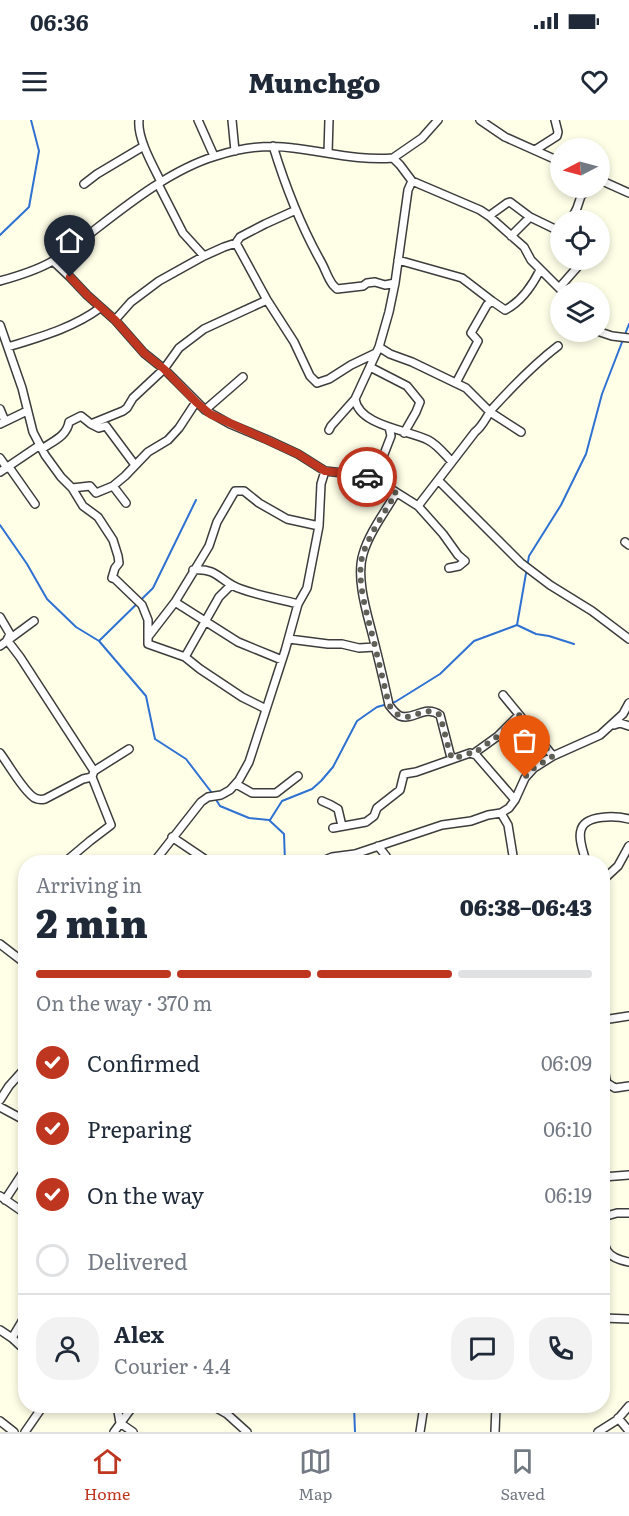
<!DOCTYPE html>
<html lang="en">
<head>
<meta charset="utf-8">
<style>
	body { margin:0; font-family:Literata,serif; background:#f2f2f3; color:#1f2937; height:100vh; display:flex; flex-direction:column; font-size:22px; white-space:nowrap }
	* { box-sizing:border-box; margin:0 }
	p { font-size:20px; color:#747a83 }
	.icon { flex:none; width:33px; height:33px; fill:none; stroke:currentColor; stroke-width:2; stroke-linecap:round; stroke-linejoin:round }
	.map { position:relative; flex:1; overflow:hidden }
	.side { position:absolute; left:18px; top:735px; width:592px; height:558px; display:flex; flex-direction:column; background:#fff; border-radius:24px; box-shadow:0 3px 9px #0003 }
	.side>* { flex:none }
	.needle { width:39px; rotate:264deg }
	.fabs { position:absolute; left:550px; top:18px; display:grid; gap:12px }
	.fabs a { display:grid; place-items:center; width:60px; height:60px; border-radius:50%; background:#fff; box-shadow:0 3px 9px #0003; font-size:30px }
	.pin { position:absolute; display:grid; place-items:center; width:51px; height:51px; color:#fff; margin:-62px -26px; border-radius:50% 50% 50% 0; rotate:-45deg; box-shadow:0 0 6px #0007 }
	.pin .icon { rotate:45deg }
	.courier { position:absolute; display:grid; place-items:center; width:60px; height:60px; margin:-30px; border:4px solid #be361f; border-radius:50%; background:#fff; color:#222; box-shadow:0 2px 8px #0007 }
	.overview em { font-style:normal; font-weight:800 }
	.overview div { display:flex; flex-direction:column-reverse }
	.overview { display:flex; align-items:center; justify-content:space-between; height:102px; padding:0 18px }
	h1 { font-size:39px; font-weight:800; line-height:45px }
	.bar { display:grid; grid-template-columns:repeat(4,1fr); gap:9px 6px; align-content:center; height:72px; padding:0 18px }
	.bar i { height:8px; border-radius:4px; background:#e0e1e3 }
	.bar .selected { background:#be361f }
	.bar p { grid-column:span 4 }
	.line { display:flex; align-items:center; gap:15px; padding:0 18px; border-top:2px solid #e0e1e3 }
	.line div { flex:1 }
	.round { display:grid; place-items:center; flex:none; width:63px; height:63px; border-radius:24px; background:#f2f2f3 }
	ol { padding:0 18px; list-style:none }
	li { display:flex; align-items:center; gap:18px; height:66px }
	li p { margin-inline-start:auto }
	li .icon { padding:6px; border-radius:50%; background:#be361f; color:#fff; stroke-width:4 }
	li:last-child { color:#747a83 }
	li i { width:33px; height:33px; border:3px solid #e0e1e3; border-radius:50% }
	.status { display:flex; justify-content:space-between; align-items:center; height:42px; padding:0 30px; background:#fff; direction:ltr }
	.status svg { height:16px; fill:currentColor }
	header { display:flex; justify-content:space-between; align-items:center; height:78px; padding:0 18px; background:#fff; font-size:27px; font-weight:800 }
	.menu { display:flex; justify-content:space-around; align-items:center; height:84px; border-top:2px solid #e0e1e3; background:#fff; font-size:16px; color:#747a83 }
	.menu a { display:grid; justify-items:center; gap:3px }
	.menu .selected { color:#be361f }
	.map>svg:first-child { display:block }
</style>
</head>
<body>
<div class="status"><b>06:36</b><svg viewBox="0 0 49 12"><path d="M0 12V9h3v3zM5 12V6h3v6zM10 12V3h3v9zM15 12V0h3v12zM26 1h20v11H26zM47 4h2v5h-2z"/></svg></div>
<header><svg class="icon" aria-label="menu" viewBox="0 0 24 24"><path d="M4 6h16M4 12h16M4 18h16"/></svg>Munchgo<svg class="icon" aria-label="heart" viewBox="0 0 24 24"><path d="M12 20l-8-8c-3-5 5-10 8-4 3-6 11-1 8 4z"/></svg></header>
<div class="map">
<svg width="629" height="1312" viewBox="0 0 629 1312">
	<rect width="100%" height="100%" fill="#ffffe8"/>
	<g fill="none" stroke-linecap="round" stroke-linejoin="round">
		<path stroke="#2f71d1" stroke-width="2" d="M 0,115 L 29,87 L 39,31 L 31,0
			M 0,405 L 27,444 L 47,479 L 76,507 L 99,521 L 146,576 L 155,619 L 186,639 L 212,673
			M 517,505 L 529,436 L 561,385 L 586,334 L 602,274 L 629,204
			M 99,521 L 153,468 L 196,380
			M 215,678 L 220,686 L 249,698 L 269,700 L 284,714 L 285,742
			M 270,700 L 282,681 L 312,669 L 321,661 L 333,647 L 357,601 L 377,587 L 395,582 L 440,554 L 474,521 L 517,505 L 536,514 L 549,516 L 574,524
			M 354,1286 L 355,1312"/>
		<g stroke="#3d3d3d" stroke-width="10">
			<path id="minor" d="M 139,0 C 137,18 153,46 161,62
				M 198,0 L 214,36
				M 232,0 L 235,31
				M 480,0 L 505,17 L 561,42
				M 273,26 C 285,65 300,104 320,140 C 325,148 327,157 333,165 L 337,169 L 363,166 L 367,163 L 375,162 L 385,165 L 395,163
				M 535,30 L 557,16 L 558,12 L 555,0
				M 328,33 L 329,0
				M 393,38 L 422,18 L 438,0
				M 600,60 L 629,73
				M 84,64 L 97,54 L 144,26
				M 158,64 L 183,113 L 204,136
				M 489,96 L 507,83 L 510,82 L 530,97 L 561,112
				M 571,100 L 577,88 L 581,76 L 589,68
				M 511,116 L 530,97
				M 236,123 L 267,180 L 294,222 L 310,256 L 317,263 L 329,259 L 351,245 L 376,233
				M 398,140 L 462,158 L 492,181
				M 53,141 L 70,157 L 87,175 L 115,200 L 144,233 L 164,249 L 205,290 L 230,304 L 268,320 L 298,334 L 325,351 L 362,355 L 383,364 L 418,386 L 443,414 L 458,435 L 465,441 L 459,446 L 449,448
				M 0,161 C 18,156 35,151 51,142 C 66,134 79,122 92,112 C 128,84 172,49 216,36 C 241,28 267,24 293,28 C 327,32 360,41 393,38 L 400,45 L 412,61 L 480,90 L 489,96 L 524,127 L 531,140 L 563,172
				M 559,168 L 581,143 L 582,140
				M 115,200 L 131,182 L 159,161 L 204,136 L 224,127 L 236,123 L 240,117 L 265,104 L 296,90
				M 0,205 L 22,268 L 33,312 L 45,335 L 61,357 L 72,368 L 83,386 L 98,397 L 113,420 L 118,436 L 119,443 L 115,448 L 112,458 L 115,459 L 142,485 L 148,500 L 148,517
				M 600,212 L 612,216 L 629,218
				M 8,227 C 40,217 73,208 100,188
				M 379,227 L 390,234 L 412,242 L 466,268 L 490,292 L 521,312
				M 370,247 L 407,266 L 420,282 L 416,292 L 404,313
				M 456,263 L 478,221 L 471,213 L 487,185 L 492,181 L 505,190 C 521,182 532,166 540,150
				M 355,279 C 359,306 408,310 428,320 C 438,325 445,335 452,342
				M 0,289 L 5,301
				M 205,290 L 243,257
				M 0,304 L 27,291
				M 91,304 L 99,308 L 106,306 L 135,345
				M 329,310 L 331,306 L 355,279 L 379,227 L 389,192 L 395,163 L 408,70 L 412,61
				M 42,329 C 53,321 67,316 69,302 L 81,296 L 91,304 L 123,291 L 127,288 L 133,278 L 164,249 L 179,228 L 204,209 L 267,180
				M 0,338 L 7,348
				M 9,347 L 35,384
				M 0,352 L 40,325
				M 374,360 L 391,316 L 389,307
				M 439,361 L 521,443 L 550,465 L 592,491 L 629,519
				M 113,366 L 125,356 L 148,332 L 168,320 L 179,308 L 196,282
				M 72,368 L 90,366 L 96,373 L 113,366 L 126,383
				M 396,373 C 385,392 369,413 363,434 C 356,457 366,490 372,513 C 378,537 384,561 389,585 C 392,589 396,594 400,596 C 414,601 424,584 440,595 L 450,634 L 453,639 L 470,633 L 476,635 L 515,680
				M 418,386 L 475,312 C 483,306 486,297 492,289 C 513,266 533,245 558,226
				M 625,422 L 629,425
				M 193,450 C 218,447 221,463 241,469 C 260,476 280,479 298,484
				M 175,482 L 238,522 L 282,540
				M 0,497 L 10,514 L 7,520
				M 289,519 L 328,524 L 342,524 L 359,528 L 375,527
				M 7,520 L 20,537 L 94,651 L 92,657 L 111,705 L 90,721 L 65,742
				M 0,526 L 34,501
				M 185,537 L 219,477 L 231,465
				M 503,575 L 553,636
				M 266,589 L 242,577 L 200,549 L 185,537 L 148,524 L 148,517 L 175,482 L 200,441 L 209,426 L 217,402 L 235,371 L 244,371 L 259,383 L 287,399 L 319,406
				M 614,605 L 620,603 L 629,606
				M 0,633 C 9,645 21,667 32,676 C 36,680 40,680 45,679 L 83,659 L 92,657
				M 473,634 L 498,616 L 519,595
				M 94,651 L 129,629
				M 236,664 L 252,673 L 276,673 L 298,656
				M 322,681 L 331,685 L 338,689 L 342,706
				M 501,693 L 508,705 L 514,742
				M 333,708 L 366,702 L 374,696 L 377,688 L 400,670 L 404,654 L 416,652 L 453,639
				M 172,717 L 209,742
				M 378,726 L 386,736 L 388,742
				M 154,742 L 201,682 L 208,677 L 221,675 L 230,670 L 239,660 L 249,642 L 285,531 L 298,484 L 307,468 L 319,406 L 321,364 L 325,351
				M 320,742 L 332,737 L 355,734 L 442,705 L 471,701 L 488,695 L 501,693 L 509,688 L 515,680 L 525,658 L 534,648 L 553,636 L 600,615 L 623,594 L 629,583
				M 586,742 C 584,733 578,719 581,710 C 585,694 617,696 629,699
				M 603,760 L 618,746 L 629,726
				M 0,824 L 26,844
				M 603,900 L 629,896
				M 603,924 C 604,937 603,950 607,963
				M 603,962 L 607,963 L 615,968 L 629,966
				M 0,980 L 9,966 L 26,947
				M 0,987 L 26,1001
				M 603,1057 L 629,1055
				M 0,1076 L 26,1094
				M 5,1080 L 26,1048
				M 603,1096 C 606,1121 597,1136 629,1142
				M 603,1097 L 617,1093 L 629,1093
				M 603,1198 L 629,1199
				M 0,1210 L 12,1218 L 26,1231
				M 12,1218 L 21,1203 L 26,1194
				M 117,1286 L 120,1303 L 133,1312
				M 213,1286 L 227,1294 L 247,1312
				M 618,1298 L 629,1311
				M 0,1301 L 14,1312
				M 25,1312 L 43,1286
				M 114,1312 L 133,1286
				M 420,1312 L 424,1286
				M 495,1312 L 496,1286
				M 598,1312 L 617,1300 L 629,1286"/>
		</g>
		<use href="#minor" stroke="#fff" stroke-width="7"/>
	</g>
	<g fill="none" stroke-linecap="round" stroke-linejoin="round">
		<path stroke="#606058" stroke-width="6" stroke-dasharray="0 10.8" d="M 367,357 L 383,364 L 396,373 C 385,392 370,413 363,434 C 355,459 368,497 374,522 C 379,543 384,564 389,585 C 392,589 396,594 400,596 C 415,601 424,584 440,595 L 450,634 L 453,639 L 470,633 L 473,634 L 498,616 L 519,595 L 553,636 L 534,648 L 525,657"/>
		<path stroke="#be361f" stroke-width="8" d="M 70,157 L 87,175 L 115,200 L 144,233 L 164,249 L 196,282 L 210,294 L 298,334 L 325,351 L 362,355 L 367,357"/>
	</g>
</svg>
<div class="fabs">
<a><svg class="needle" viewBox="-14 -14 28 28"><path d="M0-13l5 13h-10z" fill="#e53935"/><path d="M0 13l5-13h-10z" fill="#747a83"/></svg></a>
<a><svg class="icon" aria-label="locate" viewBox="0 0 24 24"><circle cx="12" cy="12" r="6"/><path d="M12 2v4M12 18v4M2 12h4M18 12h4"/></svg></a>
<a><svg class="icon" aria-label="layers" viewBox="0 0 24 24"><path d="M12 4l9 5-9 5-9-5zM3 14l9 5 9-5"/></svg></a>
</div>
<div class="pin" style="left:525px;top:657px;background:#ea580c"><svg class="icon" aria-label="bag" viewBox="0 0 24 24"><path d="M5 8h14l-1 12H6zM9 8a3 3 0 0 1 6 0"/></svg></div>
<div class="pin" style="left:70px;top:157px;background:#1f2937"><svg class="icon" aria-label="home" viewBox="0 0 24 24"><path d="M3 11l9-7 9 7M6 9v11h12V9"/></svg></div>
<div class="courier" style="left:367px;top:357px"><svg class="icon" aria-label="car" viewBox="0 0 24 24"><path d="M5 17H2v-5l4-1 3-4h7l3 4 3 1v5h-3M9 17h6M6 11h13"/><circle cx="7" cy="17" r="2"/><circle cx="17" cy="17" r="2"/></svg></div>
<section class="side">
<div class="overview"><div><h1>2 min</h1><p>Arriving in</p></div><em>06:38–06:43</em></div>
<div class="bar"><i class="selected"></i><i class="selected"></i><i class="selected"></i><i></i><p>On the way · 370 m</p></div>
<ol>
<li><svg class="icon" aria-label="check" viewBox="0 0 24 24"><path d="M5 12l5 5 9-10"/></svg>Confirmed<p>06:09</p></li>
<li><svg class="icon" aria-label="check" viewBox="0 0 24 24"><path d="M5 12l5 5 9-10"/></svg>Preparing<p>06:10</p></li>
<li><svg class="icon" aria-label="check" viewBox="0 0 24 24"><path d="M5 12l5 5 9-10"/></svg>On the way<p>06:19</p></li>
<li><i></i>Delivered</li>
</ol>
<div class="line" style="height:108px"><a class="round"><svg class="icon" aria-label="person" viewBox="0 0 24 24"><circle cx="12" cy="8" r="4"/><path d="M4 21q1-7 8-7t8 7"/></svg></a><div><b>Alex</b><p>Courier · 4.4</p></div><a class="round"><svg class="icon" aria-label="chat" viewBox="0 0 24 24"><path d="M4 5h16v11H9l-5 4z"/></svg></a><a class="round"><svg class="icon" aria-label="phone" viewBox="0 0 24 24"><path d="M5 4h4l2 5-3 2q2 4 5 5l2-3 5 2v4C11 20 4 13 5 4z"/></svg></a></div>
</section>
</div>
<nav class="menu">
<a class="selected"><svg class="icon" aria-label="home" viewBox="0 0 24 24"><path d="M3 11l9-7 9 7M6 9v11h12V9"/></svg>Home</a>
<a><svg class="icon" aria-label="map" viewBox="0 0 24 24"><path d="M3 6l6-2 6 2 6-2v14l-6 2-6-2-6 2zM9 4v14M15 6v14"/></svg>Map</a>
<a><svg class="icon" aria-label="saved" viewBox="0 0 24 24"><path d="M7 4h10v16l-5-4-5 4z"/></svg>Saved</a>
</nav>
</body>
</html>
